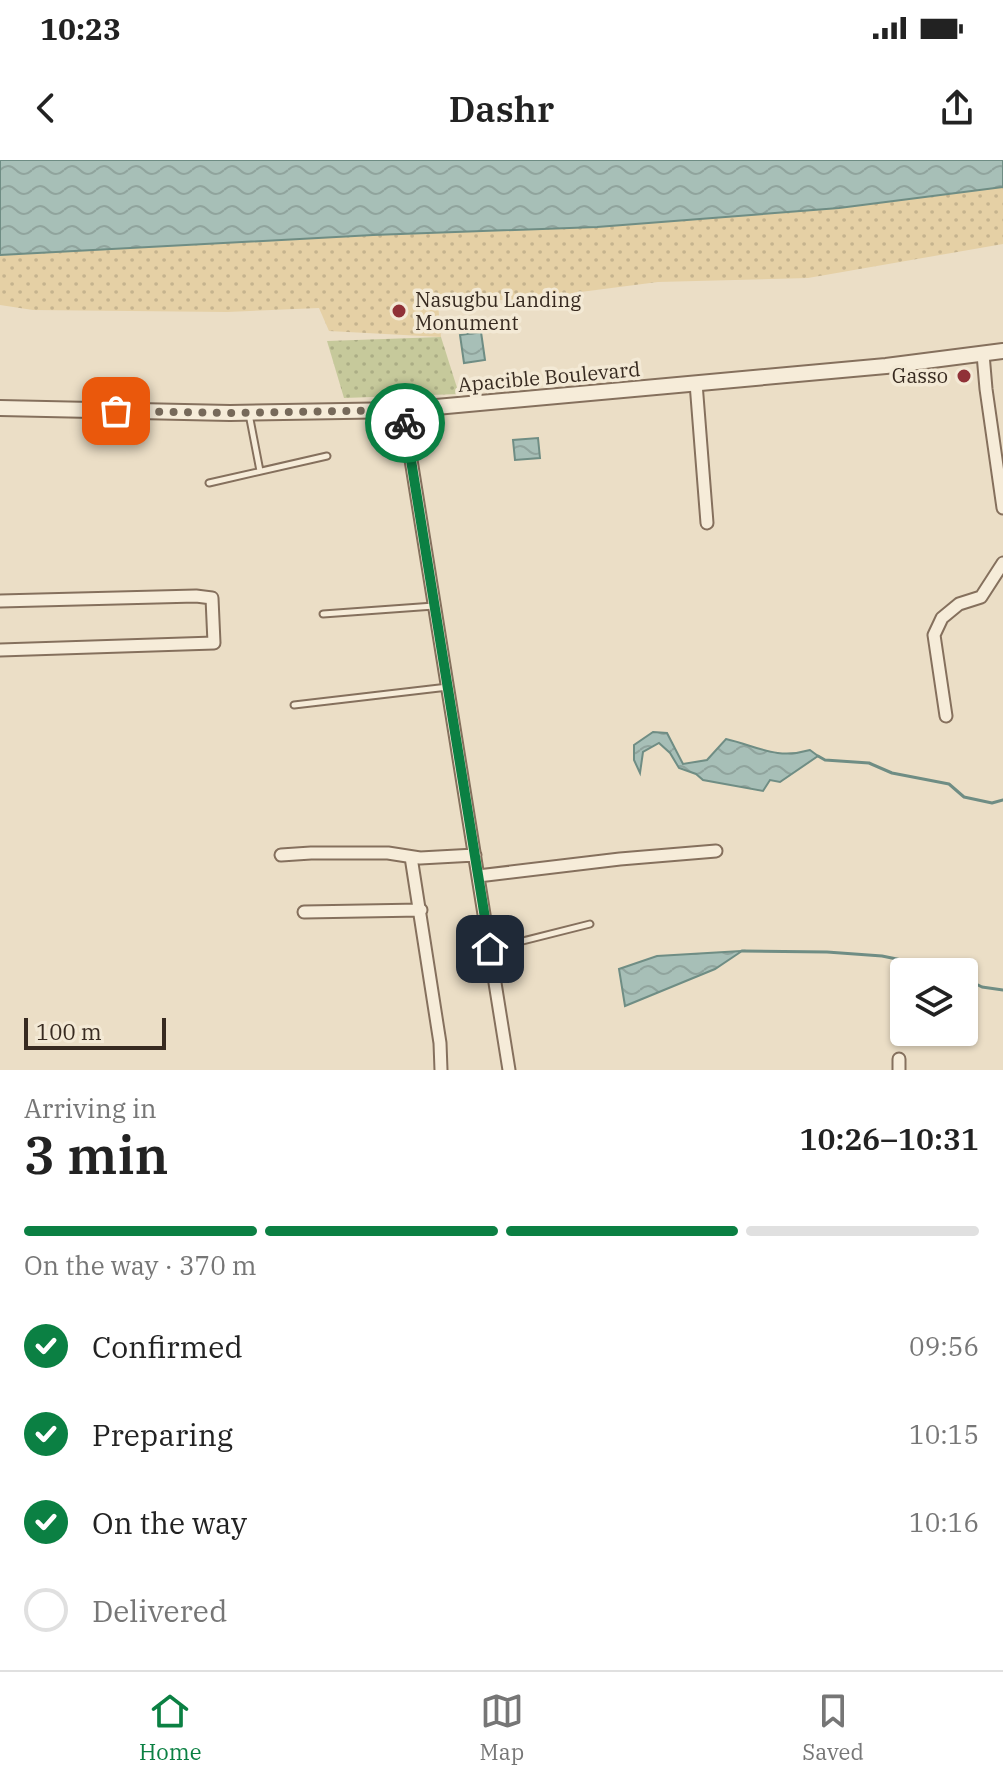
<!DOCTYPE html>
<html lang="en">
<head>
<meta charset="utf-8">
<style>
	body { margin:0; font-family:"IBM Plex Serif",serif; background:#f6f6f6; color:#222; height:100vh; display:flex; flex-direction:column; font-size:30px; white-space:nowrap }
	* { box-sizing:border-box; margin:0 }
	p { font-size:26px; color:#767676 }
	.icon { flex:none; width:44px; height:44px; fill:none; stroke:currentColor; stroke-width:2; stroke-linecap:round; stroke-linejoin:round }
	.map { position:relative; height:910px; overflow:hidden }
	.details { display:flex; flex-direction:column; background:#fff; flex:1 }
	.details>* { flex:none }
	.tools { position:absolute; left:890px; top:798px; display:grid; gap:16px }
	.tools a { display:grid; place-items:center; width:88px; height:88px; border-radius:8px; background:#fff; box-shadow:0 2px 6px #0004; font-size:40px }
	.scale { position:absolute; left:24px; bottom:20px; width:142px; box-sizing:border-box; padding-left:8px; border:4px solid #372a20; border-top:0; font-size:22px; line-height:28px; white-space:nowrap; color:#372a20; -webkit-text-stroke:6px #f3e9d5; paint-order:stroke }
	.pin { position:absolute; display:grid; place-items:center; width:68px; height:68px; color:#fff; margin:-34px; border-radius:16px; box-shadow:0 4px 12px #0006 }
	.courier { position:absolute; display:grid; place-items:center; width:80px; height:80px; margin:-40px; border:6px solid #0b8043; border-radius:50%; background:#fff; color:#222; box-shadow:0 2px 10px #0007 }
	.headline em { font-style:normal; font-weight:600 }
	.headline div { display:flex; flex-direction:column-reverse }
	.headline { display:flex; align-items:center; justify-content:space-between; height:136px; padding:0 24px }
	h1 { font-size:52px; font-weight:600; line-height:60px }
	.bar { display:grid; grid-template-columns:repeat(4,1fr); gap:12px 8px; align-content:center; height:96px; padding:0 24px }
	.bar i { height:10px; border-radius:6px; background:#e0e0e0 }
	.bar .selected { background:#0b8043 }
	.bar p { grid-column:span 4 }
	ol { padding:0 24px; list-style:none }
	li { display:flex; align-items:center; gap:24px; height:88px }
	li p { margin-inline-start:auto }
	li .icon { padding:8px; border-radius:50%; background:#0b8043; color:#fff; stroke-width:4 }
	li:last-child { color:#767676 }
	li i { width:44px; height:44px; border:4px solid #e0e0e0; border-radius:50% }
	.status { display:flex; justify-content:space-between; align-items:center; height:56px; padding:0 40px; background:#fff; direction:ltr }
	.status svg { height:22px; fill:currentColor }
	header { display:flex; justify-content:space-between; align-items:center; height:104px; padding:0 24px; background:#fff; font-size:36px; font-weight:600 }
	.tab-bar { display:flex; justify-content:space-around; align-items:center; height:112px; border-top:2px solid #e0e0e0; background:#fff; font-size:22px; color:#767676 }
	.tab-bar a { display:grid; justify-items:center; gap:4px }
	.tab-bar .selected { color:#0b8043 }
	.map>svg:first-child { display:block }
</style>
</head>
<body>
<div class="status"><b>10:23</b><svg viewBox="0 0 49 12"><path d="M0 12V9h3v3zM5 12V6h3v6zM10 12V3h3v9zM15 12V0h3v12zM26 1h20v11H26zM47 4h2v5h-2z"/></svg></div>
<header><svg class="icon" aria-label="back" viewBox="0 0 24 24"><path d="M15 5l-7 7 7 7"/></svg>Dashr<svg class="icon" aria-label="share" viewBox="0 0 24 24"><path d="M12 15V3M7 8l5-5 5 5M5 13v7h14v-7"/></svg></header>
<div class="map">
<svg width="1003" height="910" viewBox="0 0 1003 910">
	<defs>
		<pattern id="grass-dots" width="8" height="8" patternUnits="userSpaceOnUse" patternTransform="scale(2)"><rect width="8" height="8" fill="#c6c99b"/><path d="M2 2h.1M6 6h.1" fill="none" stroke="#abad85" stroke-width="1.8" stroke-linecap="round"/></pattern>
		<pattern id="sand-dots" width="8" height="8" patternUnits="userSpaceOnUse" patternTransform="scale(2)"><rect width="8" height="8" fill="#e5d0a5"/><path d="M2 2h.1M6 6h.1" fill="none" stroke="#c5b38e" stroke-width="1.8" stroke-linecap="round"/></pattern>
		<pattern id="water-waves" width="16" height="10" patternUnits="userSpaceOnUse" patternTransform="scale(2)"><rect width="16" height="10" fill="#a7bfb7"/><path d="M0 5q4-4 8 0t8 0" fill="none" stroke="#90a49d"/></pattern>
	</defs>
	<rect width="100%" height="100%" fill="#ebdec6"/>
	<path fill="url(#grass-dots)" d="M 441,177 L 459,234 L 344,238 L 327,181 Z"/>
	<path fill="url(#sand-dots)" d="M 1003,27 L 1003,84 L 808,118 L 658,122 L 534,138 L 438,144 L 441,177 L 329,171 L 319,148 L 227,152 L 33,150 L 0,145 L 0,95 L 373,75 L 597,67 L 839,48 Z"/>
	<path fill="url(#water-waves)" stroke="#6f8d84" stroke-width="2" d="M 0,0 L 1003,0 L 1003,27 L 839,48 L 597,67 L 373,75 L 0,95 Z
		M 481,172 L 485,200 L 464,203 L 460,175 Z
		M 538,278 L 540,298 L 515,300 L 513,280 Z
		M 653,572 L 667,573 L 683,604 L 707,600 L 726,579 C 757,586 776,600 810,590 L 818,596 L 780,622 L 770,620 L 763,631 L 703,620 L 696,614 L 679,608 L 670,593 L 659,583 L 643,592 L 640,613 L 634,600 L 634,585 Z
		M 742,791 L 715,809 L 625,846 L 619,809 L 657,796 Z"/>
	<g fill="none" stroke-linecap="round" stroke-linejoin="round">
		<path stroke="#6f8d84" stroke-width="3" d="M 818,596 L 825,600 L 869,603 L 892,613 L 949,624 L 964,637 L 992,643 L 1003,640
			M 742,791 L 827,792 L 882,796 L 946,809 L 952,812
			M 964,818 L 982,827 L 1003,830"/>
		<g stroke="#85705d" stroke-width="9">
			<path id="service" d="M 249,254 L 260,311
				M 209,323 L 327,296
				M 323,454 L 434,446
				M 294,545 L 448,527
				M 491,789 L 590,764"/>
		</g>
		<g stroke="#85705d" stroke-width="15">
			<path id="minor" d="M 983,194 L 986,229 L 1003,348
				M 696,223 L 707,363
				M 403,250 L 509,910
				M 0,441 L 196,436 L 212,438 L 214,483 L 0,490
				M 946,556 L 934,475 L 942,458 L 959,444 L 981,437 L 1003,403
				M 281,695 L 311,693 L 388,693 L 420,698 L 475,695
				M 411,697 L 440,883 L 441,910
				M 478,716 L 620,699 L 716,691
				M 304,752 L 421,750
				M 899,910 L 899,899"/>
		</g>
		<g stroke="#85705d" stroke-width="18">
			<path id="tertiary" d="M 0,248 L 230,253 L 403,250 L 886,206 L 1003,191"/>
		</g>
		<use href="#service" stroke="#f6ecd9" stroke-width="5"/>
		<use href="#minor" stroke="#f6ecd9" stroke-width="11"/>
		<use href="#tertiary" stroke="#f6ecd9" stroke-width="14"/>
	</g>
	<g fill="none" stroke-linecap="round" stroke-linejoin="round">
		<path stroke="#76695a" stroke-width="8" stroke-dasharray="0 14.4" d="M 116,251 L 230,253 L 403,250 L 405,263"/>
		<path stroke="#0b8043" stroke-width="10" d="M 405,263 L 490,789"/>
	</g>
	<g fill="#903137" stroke="#f3e9d5" stroke-width="3">
		<circle cx="399" cy="151" r="8"/>
		<circle cx="964" cy="216" r="8"/>
	</g>
	<g text-anchor="middle" stroke-width="7" stroke-linejoin="round" paint-order="stroke">
		<g font-size="20" fill="#372a20" stroke="#f3e9d5" text-anchor="start">
			<text x="415" y="147">Nasugbu Landing<tspan x="415" dy="23">Monument</tspan></text>
			<text x="948" y="223" text-anchor="end">Gasso</text>
		</g>
		<g font-size="20" fill="#372a20" stroke="#f3e9d5">
			<text transform="translate(549 217) rotate(-5)" y="7">Apacible Boulevard</text>
		</g>
	</g>
</svg>
<div class="tools">
<a><svg class="icon" aria-label="layers" viewBox="0 0 24 24"><path d="M12 4l9 5-9 5-9-5zM3 14l9 5 9-5"/></svg></a>
</div>
<div class="scale">100 m</div>
<div class="pin" style="left:116px;top:251px;background:#ea580c"><svg class="icon" aria-label="bag" viewBox="0 0 24 24"><path d="M5 8h14l-1 12H6zM9 8a3 3 0 0 1 6 0"/></svg></div>
<div class="pin" style="left:490px;top:789px;background:#1f2937"><svg class="icon" aria-label="home" viewBox="0 0 24 24"><path d="M3 11l9-7 9 7M6 9v11h12V9"/></svg></div>
<div class="courier" style="left:405px;top:263px"><svg class="icon" aria-label="bike" viewBox="0 0 24 24"><circle cx="6" cy="16" r="4"/><circle cx="18" cy="16" r="4"/><path d="M6 16l4-8h5l3 8M10 8l3 8H6M13 5h3"/></svg></div>
</div>
<section class="details">
<div class="headline"><div><h1>3 min</h1><p>Arriving in</p></div><em>10:26–10:31</em></div>
<div class="bar"><i class="selected"></i><i class="selected"></i><i class="selected"></i><i></i><p>On the way · 370 m</p></div>
<ol>
<li><svg class="icon" aria-label="check" viewBox="0 0 24 24"><path d="M5 12l5 5 9-10"/></svg>Confirmed<p>09:56</p></li>
<li><svg class="icon" aria-label="check" viewBox="0 0 24 24"><path d="M5 12l5 5 9-10"/></svg>Preparing<p>10:15</p></li>
<li><svg class="icon" aria-label="check" viewBox="0 0 24 24"><path d="M5 12l5 5 9-10"/></svg>On the way<p>10:16</p></li>
<li><i></i>Delivered</li>
</ol>
</section>
<nav class="tab-bar">
<a class="selected"><svg class="icon" aria-label="home" viewBox="0 0 24 24"><path d="M3 11l9-7 9 7M6 9v11h12V9"/></svg>Home</a>
<a><svg class="icon" aria-label="map" viewBox="0 0 24 24"><path d="M3 6l6-2 6 2 6-2v14l-6 2-6-2-6 2zM9 4v14M15 6v14"/></svg>Map</a>
<a><svg class="icon" aria-label="saved" viewBox="0 0 24 24"><path d="M7 4h10v16l-5-4-5 4z"/></svg>Saved</a>
</nav>
</body>
</html>
